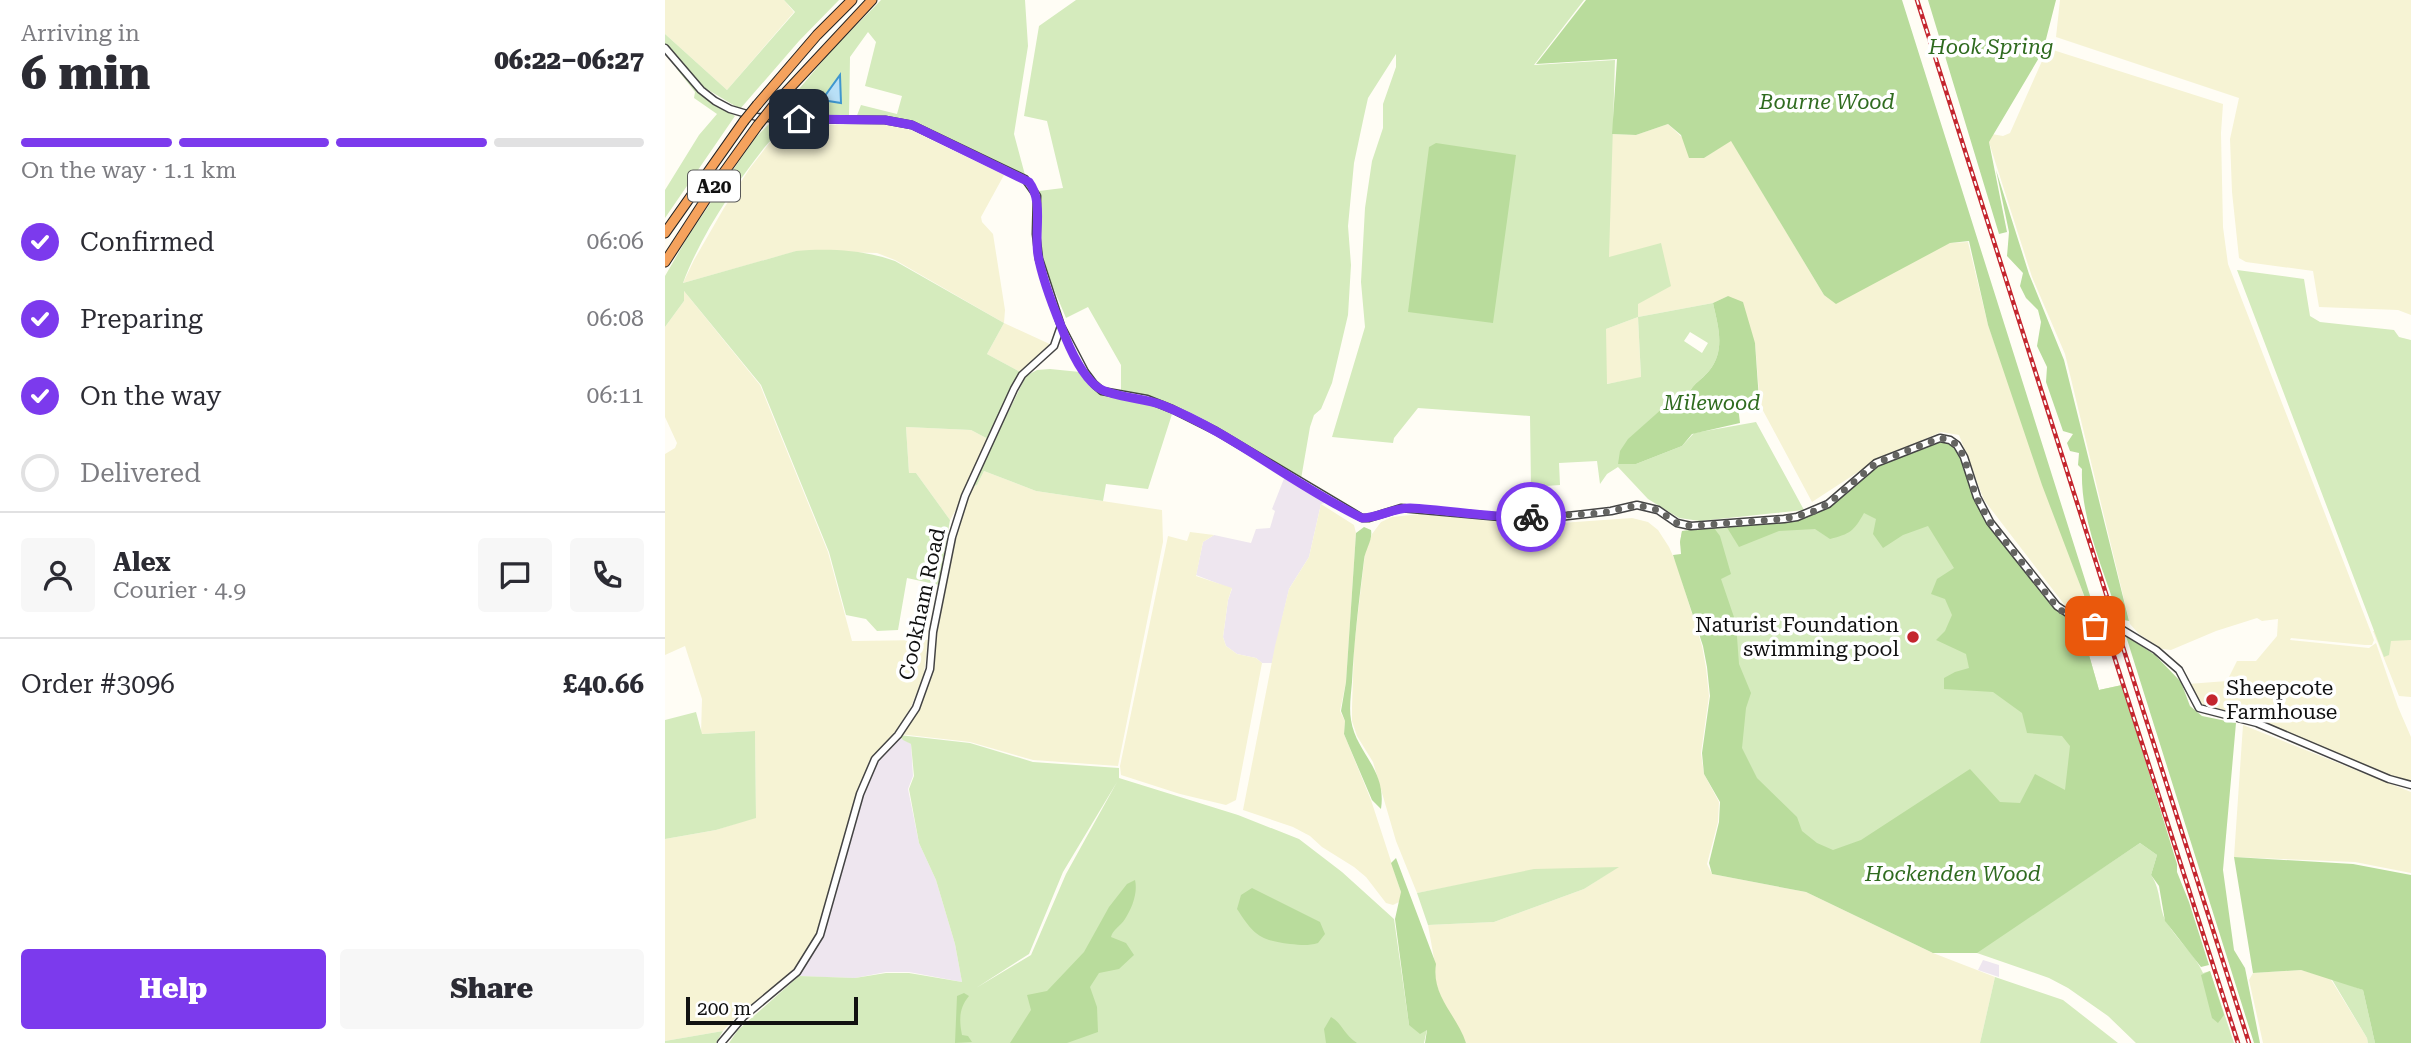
<!DOCTYPE html>
<html lang="en">
<head>
<meta charset="utf-8">
<style>
	body { margin:0; font-family:"Roboto Serif",serif; background:#f7f7f7; color:#2b2b33; height:100vh; display:flex; flex-direction:column; font-size:26px; white-space:nowrap }
	* { box-sizing:border-box; margin:0 }
	p { font-size:23px; color:#7c7c81 }
	.icon { flex:none; width:38px; height:38px; fill:none; stroke:currentColor; stroke-width:2; stroke-linecap:round; stroke-linejoin:round }
	.map { position:relative; flex:1; overflow:hidden }
	.details { display:flex; flex-direction:column; background:#fff; width:665px }
	.details>* { flex:none }
	.scale { position:absolute; left:21px; bottom:18px; width:172px; box-sizing:border-box; padding-left:7px; border:4px solid #111; border-top:0; font-size:19px; line-height:24px; white-space:nowrap; color:#111; -webkit-text-stroke:5px #fff; paint-order:stroke }
	.pin { position:absolute; display:grid; place-items:center; width:60px; height:60px; color:#fff; margin:-30px; border-radius:14px; box-shadow:0 4px 10px #0006 }
	.courier { position:absolute; display:grid; place-items:center; width:70px; height:70px; margin:-35px; border:5px solid #7c3aed; border-radius:50%; background:#fff; color:#222; box-shadow:0 2px 9px #0007 }
	.summary em { font-style:normal; font-weight:800 }
	.summary div { display:flex; flex-direction:column-reverse }
	.summary { display:flex; align-items:center; justify-content:space-between; height:119px; padding:0 21px }
	h1 { font-size:46px; font-weight:800; line-height:52px }
	.bar { display:grid; grid-template-columns:repeat(4,1fr); gap:10px 7px; align-content:center; height:84px; padding:0 21px }
	.bar i { height:9px; border-radius:5px; background:#e1e1e2 }
	.bar .current { background:#7c3aed }
	.bar p { grid-column:span 4 }
	.line { display:flex; align-items:center; gap:18px; padding:0 21px; border-top:2px solid #e1e1e2 }
	.line div { flex:1 }
	.round { display:grid; place-items:center; flex:none; width:74px; height:74px; border-radius:7px; background:#f7f7f7 }
	ol { padding:0 21px; list-style:none }
	li { display:flex; align-items:center; gap:21px; height:77px }
	li p { margin-inline-start:auto }
	li .icon { padding:7px; border-radius:50%; background:#7c3aed; color:#fff; stroke-width:4 }
	li:last-child { color:#7c7c81 }
	li i { width:38px; height:38px; border:4px solid #e1e1e2; border-radius:50% }
	.button { display:flex; gap:14px; margin-top:auto; padding:14px 21px }
	.button a { flex:1; height:80px; border-radius:7px; background:#7c3aed; color:#fff; font-size:28px; font-weight:800; line-height:80px; text-align:center }
	.button a+a { background:#f7f7f7; color:#2b2b33 }
	main { display:flex; flex:1; min-height:0 }
	.map>svg:first-child { display:block }
</style>
</head>
<body>
<main>
<section class="details">
<div class="summary"><div><h1>6 min</h1><p>Arriving in</p></div><em>06:22–06:27</em></div>
<div class="bar"><i class="current"></i><i class="current"></i><i class="current"></i><i></i><p>On the way · 1.1 km</p></div>
<ol>
<li><svg class="icon" aria-label="check" viewBox="0 0 24 24"><path d="M5 12l5 5 9-10"/></svg>Confirmed<p>06:06</p></li>
<li><svg class="icon" aria-label="check" viewBox="0 0 24 24"><path d="M5 12l5 5 9-10"/></svg>Preparing<p>06:08</p></li>
<li><svg class="icon" aria-label="check" viewBox="0 0 24 24"><path d="M5 12l5 5 9-10"/></svg>On the way<p>06:11</p></li>
<li><i></i>Delivered</li>
</ol>
<div class="line" style="height:126px"><a class="round"><svg class="icon" aria-label="person" viewBox="0 0 24 24"><circle cx="12" cy="8" r="4"/><path d="M4 21q1-7 8-7t8 7"/></svg></a><div><b>Alex</b><p>Courier · 4.9</p></div><a class="round"><svg class="icon" aria-label="chat" viewBox="0 0 24 24"><path d="M4 5h16v11H9l-5 4z"/></svg></a><a class="round"><svg class="icon" aria-label="phone" viewBox="0 0 24 24"><path d="M5 4h4l2 5-3 2q2 4 5 5l2-3 5 2v4C11 20 4 13 5 4z"/></svg></a></div>
<div class="line" style="height:91px"><div>Order #3096</div><b>£40.66</b></div>
<div class="button"><a>Help</a><a>Share</a></div>
</section>
<div class="map">
<svg width="1746" height="1043" viewBox="0 0 1746 1043">
	<rect width="100%" height="100%" fill="#fffdf5"/>
	<path fill="#eee6ef" d="M 620,476 L 663,502 L 656,504 L 644,557 L 624,589 L 607,663 L 597,663 L 591,658 L 572,654 L 561,646 L 558,637 L 563,600 L 567,589 L 531,575 L 538,542 L 549,535 L 586,543 L 591,529 L 605,528 L 610,511 L 607,509 Z
		M 233,736 L 246,744 L 248,776 L 243,789 L 254,843 L 271,880 L 290,944 L 297,982 L 244,972 L 221,972 L 190,978 L 128,976 L 155,935 L 196,794 L 210,759 Z
		M 1318,960 L 1334,965 L 1334,977 L 1313,970 Z"/>
	<path fill="#f6f3d4" d="M 0,0 L 119,0 L 129,12 L 62,90 L 0,34 Z
		M 1395,0 L 1746,0 L 1746,315 L 1733,310 L 1654,307 L 1648,271 L 1581,262 L 1574,258 L 1567,192 L 1565,139 L 1574,98 L 1391,37 Z
		M 1388,50 L 1558,104 L 1556,133 L 1558,227 L 1563,264 L 1709,640 L 1707,645 L 1700,645 L 1626,638 L 1625,640 L 1704,648 L 1711,643 L 1733,707 L 1746,737 L 1746,782 L 1733,779 L 1626,736 L 1534,708 L 1523,684 L 1562,681 L 1572,661 L 1591,661 L 1612,636 L 1613,619 L 1597,621 L 1592,618 L 1551,631 L 1506,650 L 1497,649 L 1474,634 L 1465,624 L 1400,354 L 1367,277 L 1321,133 L 1338,136 L 1345,133 L 1381,52 Z
		M 1003,124 L 1039,158 L 1066,140 L 1159,295 L 1285,243 L 1303,242 L 1323,325 L 1420,599 L 1402,608 L 1319,500 L 1294,435 L 1276,432 L 1210,461 L 1147,502 L 1095,405 L 1090,343 L 1063,296 L 1048,303 L 973,317 L 976,378 L 941,384 L 941,329 L 973,317 L 943,257 L 947,134 L 971,135 Z
		M 123,125 L 220,125 L 246,130 L 339,175 L 316,217 L 317,222 L 328,234 L 340,310 L 339,323 L 389,346 L 359,374 L 322,354 L 339,323 L 230,260 L 212,253 L 132,251 L 18,283 L 29,260 L 59,208 L 85,168 L 109,137 L 113,134 L 123,131 Z
		M 19,291 L 95,385 L 163,552 L 187,641 L 263,640 L 259,674 L 246,707 L 230,732 L 204,761 L 189,806 L 153,933 L 135,963 L 111,986 L 74,1014 L 58,1031 L 0,1041 L 0,839 L 51,830 L 91,817 L 90,731 L 36,734 L 37,699 L 20,646 L 0,655 L 0,454 L 10,448 L 12,443 L 0,417 L 0,327 L 19,301 Z
		M 241,427 L 306,430 L 325,440 L 299,496 L 285,520 L 251,473 L 244,473 Z
		M 319,471 L 371,491 L 497,510 L 498,542 L 453,766 L 368,760 L 305,742 L 234,734 L 251,708 L 266,669 L 277,586 L 306,487 L 312,485 Z
		M 656,504 L 689,525 L 691,533 L 681,682 L 675,711 L 680,721 L 679,734 L 706,800 L 736,892 L 736,901 L 728,905 L 721,903 L 701,877 L 689,867 L 657,847 L 645,836 L 628,827 L 578,810 L 610,646 L 624,589 L 644,557 Z
		M 755,514 L 836,522 L 896,523 L 967,518 L 983,522 L 993,530 L 1004,547 L 1012,565 L 1037,646 L 1041,668 L 1044,696 L 1036,753 L 1039,774 L 1054,802 L 1053,822 L 1042,864 L 1047,874 L 1141,892 L 1268,953 L 1330,977 L 1315,1043 L 801,1043 L 778,1003 L 769,977 L 770,964 L 763,925 L 829,922 L 919,889 L 953,867 L 799,884 L 752,893 L 731,841 L 708,762 L 692,736 L 687,721 L 687,707 L 689,647 L 700,553 L 707,534 L 716,522 L 727,517 Z
		M 525,532 L 549,535 L 538,542 L 531,576 L 567,588 L 563,600 L 558,637 L 561,646 L 572,654 L 591,658 L 597,663 L 571,800 L 561,805 L 515,794 L 456,775 L 455,766 L 503,536 L 522,541 Z
		M 1746,630 L 1746,697 L 1734,696 L 1708,631 Z
		M 1578,725 L 1746,792 L 1746,873 L 1690,862 L 1569,857 Z
		M 1636,970 L 1665,978 L 1702,1038 L 1703,1043 L 1598,1043 L 1584,980 L 1588,973 Z"/>
	<path fill="#d5ebbd" fill-rule="evenodd" d="M 119,0 L 174,0 L 134,41 L 75,109 L 40,88 L 0,44 L 0,34 L 62,90 L 130,12 Z
		M 216,0 L 360,0 L 363,46 L 349,134 L 360,175 L 248,122 L 191,118 L 196,105 L 232,114 L 237,96 L 200,86 L 211,42 L 203,32 L 185,57 L 184,116 L 113,114 L 166,51 Z
		M 411,0 L 919,0 L 869,65 L 950,60 L 944,257 L 996,243 L 1006,286 L 973,304 L 973,317 L 1048,303 C 1053,326 1061,350 1044,371 C 1033,384 1025,384 1022,401 L 999,407 L 971,464 L 1017,446 L 1029,433 L 1091,422 L 1139,510 L 1035,521 L 1014,518 L 983,499 L 953,467 L 942,474 L 935,484 L 932,461 L 894,463 L 895,485 L 866,487 L 865,416 L 753,408 L 729,438 L 728,443 L 667,437 L 700,327 L 696,282 L 700,208 L 707,161 L 718,128 L 718,104 L 731,67 L 731,54 L 703,98 L 699,116 L 689,163 L 683,226 L 686,265 L 683,315 L 667,383 L 656,409 L 649,415 L 645,427 L 636,479 C 579,446 521,402 456,390 L 456,365 L 423,307 L 401,318 L 380,268 L 377,248 L 374,191 L 398,188 L 382,121 L 359,116 L 374,26 ZM 973,317 L 976,377 L 942,384 L 941,329 ZM 1025,332 L 1043,343 L 1037,353 L 1019,341 Z
		M 13,66 L 34,92 L 70,116 L 0,218 L 0,190 L 34,135 L 52,114 L 29,98 L 30,92 L 11,68 Z
		M 105,123 L 116,124 L 118,129 C 113,135 105,140 99,148 C 69,186 35,237 18,283 L 131,251 C 163,248 200,250 230,261 L 339,323 L 322,354 L 359,374 L 325,440 L 306,430 L 241,427 L 244,473 L 251,473 L 285,520 L 274,585 L 242,578 L 233,630 L 212,631 L 201,619 L 181,615 L 164,552 L 96,385 L 19,291 L 19,301 L 0,327 L 0,276 L 22,238 L 61,180 L 91,137 Z
		M 1572,270 L 1639,279 L 1645,316 L 1655,322 L 1729,330 L 1734,337 L 1746,340 L 1746,640 L 1726,641 L 1724,655 L 1719,657 Z
		M 385,369 L 415,372 L 427,386 L 479,400 L 508,411 L 483,489 L 441,484 L 438,501 L 371,491 L 319,471 L 312,485 L 306,487 L 361,376 L 372,370 Z
		M 1310,497 L 1384,599 L 1430,626 L 1431,635 L 1424,655 L 1434,690 L 1457,685 L 1349,927 L 1475,843 L 1492,855 L 1486,875 C 1497,891 1493,909 1502,923 C 1513,941 1530,954 1538,973 L 1545,971 L 1569,1043 L 1471,1043 L 1443,1016 L 1403,988 L 1384,978 L 1312,953 L 1268,953 L 1122,845 L 1050,695 L 1015,542 L 1017,531 C 1037,529 1057,524 1078,522 C 1113,518 1132,524 1164,505 Z
		M 31,712 L 37,734 L 90,731 L 91,818 L 51,830 L 0,839 L 0,720 Z
		M 234,735 L 305,743 L 368,762 L 454,768 L 454,778 L 573,815 L 634,839 L 677,872 L 729,919 L 744,1025 L 762,1029 L 759,1043 L 64,1043 L 73,1030 L 134,976 L 190,978 L 221,973 L 244,973 L 297,982 L 290,944 L 271,880 L 254,843 L 244,789 L 249,776 L 246,744 L 238,740 ZM 452,782 L 401,874 L 366,955 L 311,988 L 364,954 L 398,872 Z
		M 954,867 L 919,889 L 829,922 L 763,925 L 752,893 L 869,869 Z
		M 1330,977 L 1398,1000 L 1453,1043 L 1315,1043 Z
		M 1666,978 L 1698,990 L 1710,1043 L 1703,1043 L 1702,1038 Z
		M 58,1031 L 51,1043 L 0,1043 L 0,1041 Z"/>
	<path fill="#b9dc9c" d="M 921,0 L 1237,0 L 1434,624 L 1417,621 L 1399,611 L 1420,598 L 1377,485 L 1323,325 L 1304,241 L 1285,243 L 1171,304 L 1159,295 L 1066,141 L 1039,158 L 1024,158 L 1016,135 L 1003,124 L 971,135 L 947,134 L 952,59 L 871,64 Z
		M 1263,0 L 1391,0 L 1378,51 L 1324,142 L 1342,232 L 1334,234 Z
		M 771,143 L 851,155 L 828,323 L 743,312 L 764,147 Z
		M 1331,170 L 1364,274 L 1399,360 L 1464,621 L 1454,619 C 1439,570 1415,520 1417,469 L 1413,465 L 1414,453 L 1405,451 L 1402,443 L 1408,434 L 1398,431 L 1381,382 L 1382,367 L 1372,346 L 1376,322 L 1373,310 L 1361,298 L 1355,286 L 1358,273 L 1342,256 L 1344,232 Z
		M 1063,296 L 1078,302 L 1090,343 L 1094,400 L 1073,406 L 1075,423 L 1027,434 L 1017,446 L 971,464 L 953,464 L 955,451 L 963,439 L 999,407 L 1022,401 C 1025,384 1033,384 1044,371 C 1061,350 1053,326 1048,303 Z
		M 1274,439 L 1285,441 L 1292,446 L 1317,510 L 1391,607 L 1430,626 L 1430,635 L 1424,655 L 1434,690 L 1457,685 L 1512,864 L 1512,872 L 1524,902 L 1544,965 L 1536,967 L 1500,921 L 1494,886 L 1486,875 L 1492,855 L 1475,843 L 1312,953 L 1268,953 L 1141,892 L 1047,874 L 1044,863 L 1054,822 L 1055,802 L 1039,774 L 1037,753 L 1045,696 L 1042,667 L 1038,646 L 1008,555 L 1016,554 L 1015,542 L 1017,531 L 1049,528 L 1055,536 L 1066,574 L 1056,579 L 1071,623 L 1074,664 L 1086,693 L 1081,708 L 1077,748 L 1092,778 L 1132,817 L 1137,831 L 1152,843 L 1168,850 L 1196,840 L 1305,769 L 1335,802 L 1355,803 L 1370,774 L 1400,790 L 1405,746 L 1397,736 L 1362,733 L 1357,713 L 1328,692 L 1279,689 L 1279,678 L 1290,672 L 1304,668 L 1301,654 L 1271,640 L 1280,631 L 1287,615 L 1280,599 L 1266,594 L 1272,579 L 1289,568 L 1263,526 L 1238,535 L 1218,548 L 1208,534 L 1211,519 L 1199,513 C 1189,531 1185,534 1165,539 L 1150,529 L 1114,531 L 1074,547 L 1061,526 L 1133,520 L 1148,515 L 1164,505 L 1212,464 Z
		M 699,527 L 706,530 C 708,540 700,550 699,560 C 694,601 689,641 687,682 C 686,694 684,708 686,720 C 691,753 722,769 716,809 L 707,800 L 684,746 L 679,734 L 680,721 L 676,711 L 681,682 L 691,533 Z
		M 1461,636 L 1490,655 L 1516,682 L 1525,706 L 1537,716 L 1571,723 L 1558,870 L 1569,950 L 1580,968 L 1595,1043 L 1589,1043 Z
		M 1569,857 L 1688,864 L 1746,875 L 1746,1043 L 1710,1043 L 1698,990 L 1636,970 L 1588,973 Z
		M 731,858 L 771,964 C 766,996 792,1015 801,1043 L 760,1043 L 762,1030 L 755,1034 L 744,1025 L 730,919 L 736,892 L 726,863 Z
		M 470,880 C 473,893 467,908 460,919 C 455,927 448,929 446,937 L 461,943 L 469,955 L 454,969 L 434,973 L 425,987 L 432,1007 L 433,1032 L 402,1043 L 345,1043 L 366,1010 L 362,995 L 382,991 L 419,952 L 444,907 L 462,884 Z
		M 587,888 L 655,922 L 660,934 L 653,943 C 643,946 636,945 625,944 C 594,940 589,935 572,909 L 576,895 Z
		M 1545,971 L 1559,1015 L 1553,1023 L 1547,1018 L 1536,975 Z
		M 299,993 L 304,996 C 294,1008 294,1020 297,1035 L 303,1036 L 307,1042 L 290,1043 L 292,996 Z
		M 666,1017 C 677,1023 680,1036 692,1043 L 661,1043 L 659,1029 Z"/>
	<path fill="#b9e0f7" stroke="#3f96cf" stroke-width="2" d="M 175,75 L 176,103 L 157,100 Z"/>
	<g fill="none" stroke-linecap="round" stroke-linejoin="round">
		<path stroke="#dbdad3" stroke-width="6" stroke-dasharray="6 3" stroke-linecap="butt" d="M 1439,626 L 1453,627"/>
		<g stroke="#444" stroke-width="9">
			<path id="minor" d="M 0,48 L 36,90 L 50,101 L 65,109 L 92,117 L 116,119 L 220,120 L 247,125 L 360,179 L 372,196 L 371,234 L 374,259 L 396,326 L 420,372 L 429,384 L 437,391 L 482,399 L 507,409 L 551,431 L 697,518 L 704,518 L 736,508 L 846,518 L 894,517 L 946,511 L 972,505 L 993,510 L 1012,523 L 1026,526 L 1119,519 L 1132,517 L 1163,504 L 1211,463 L 1275,438 L 1285,440 L 1292,445 L 1299,457 L 1312,497 L 1325,522 L 1392,606 L 1416,622 L 1439,626
				M 1453,627 L 1491,650 L 1514,670 L 1534,708 L 1592,723 L 1724,779 L 1746,785
				M 56,1043 L 78,1017 L 132,972 L 155,935 L 195,794 L 210,759 L 233,735 L 251,708 L 265,669 L 268,632 L 287,537 L 300,496 L 349,389 L 357,375 L 389,346 L 396,326"/>
		</g>
		<g stroke="#222" stroke-width="11">
			<path id="highway" d="M 92,105 L 152,35 L 187,0
				M 109,105 L 207,0
				M 0,233 L 79,121
				M 0,262 L 52,182 L 93,125"/>
		</g>
		<use href="#minor" stroke="#fff" stroke-width="6"/>
		<use href="#highway" stroke="#f5a25d" stroke-width="9"/>
		<g stroke="#c4262e" stroke-width="4.5">
			<path id="rail" d="M 1252,0 L 1584,1043
				M 1441,631 L 1573,1043"/>
		</g>
		<use href="#rail" stroke="#fff" stroke-width="2" stroke-dasharray="5" stroke-linecap="butt"/>
		<g stroke="#222" stroke-width="11" stroke-linecap="butt">
			<path id="highway-bridge" d="M 79,121 L 92,105
				M 93,125 L 109,105"/>
		</g>
		<use href="#highway-bridge" stroke="#f5a25d" stroke-width="9"/>
	</g>
	<g fill="none" stroke-linecap="round" stroke-linejoin="round">
		<path stroke="#646461" stroke-width="7" stroke-dasharray="0 12.6" d="M 866,517 L 937,513 L 972,505 L 993,510 L 1012,523 L 1026,526 L 1119,519 L 1145,513 L 1163,504 L 1211,463 L 1275,438 L 1285,440 L 1292,445 L 1299,457 L 1311,497 L 1325,522 L 1391,606 L 1406,618 L 1430,626"/>
		<path stroke="#7c3aed" stroke-width="9" d="M 134,119 L 220,120 L 247,125 L 364,182 C 379,202 369,231 373,255 C 377,278 387,304 396,326 C 403,345 415,373 431,386 C 444,397 479,398 497,405 C 568,433 628,485 697,518 C 713,518 728,508 745,508 C 785,510 825,518 866,517"/>
	</g>
	<g fill="#c4262e" stroke="#fff" stroke-width="2.5">
		<circle cx="1248" cy="637" r="7"/>
		<circle cx="1547" cy="700" r="7"/>
	</g>
	<g text-anchor="middle" stroke-width="7" stroke-linejoin="round" paint-order="stroke">
		<rect fill="#fff" stroke="#585858" stroke-width="2" x="23" y="170.5" width="52" height="31" rx="5"/>
		<g font-size="19" font-weight="bold" fill="#111">
			<text x="49" y="193">A20</text>
		</g>
		<g font-size="21" font-style="italic" fill="#2f6b1f" stroke="#fff">
			<text x="1326" y="54">Hook Spring</text>
			<text x="1162" y="109">Bourne Wood</text>
			<text x="1047" y="410">Milewood</text>
			<text x="1288" y="881">Hockenden Wood</text>
		</g>
		<g font-size="21" fill="#111" stroke="#fff">
			<text transform="translate(257 604) rotate(-78)" y="7">Cookham Road</text>
		</g>
		<g font-size="21" fill="#111" stroke="#fff" text-anchor="end">
			<text x="1234" y="632">Naturist Foundation<tspan x="1234" dy="24">swimming pool</tspan></text>
			<text x="1561" y="695" text-anchor="start">Sheepcote<tspan x="1561" dy="24">Farmhouse</tspan></text>
		</g>
	</g>
</svg>
<div class="scale">200 m</div>
<div class="pin" style="left:1430px;top:626px;background:#ea580c"><svg class="icon" aria-label="bag" viewBox="0 0 24 24"><path d="M5 8h14l-1 12H6zM9 8a3 3 0 0 1 6 0"/></svg></div>
<div class="pin" style="left:134px;top:119px;background:#1f2937"><svg class="icon" aria-label="home" viewBox="0 0 24 24"><path d="M3 11l9-7 9 7M6 9v11h12V9"/></svg></div>
<div class="courier" style="left:866px;top:517px"><svg class="icon" aria-label="bike" viewBox="0 0 24 24"><circle cx="6" cy="16" r="4"/><circle cx="18" cy="16" r="4"/><path d="M6 16l4-8h5l3 8M10 8l3 8H6M13 5h3"/></svg></div>
</div>
</main>
</body>
</html>
